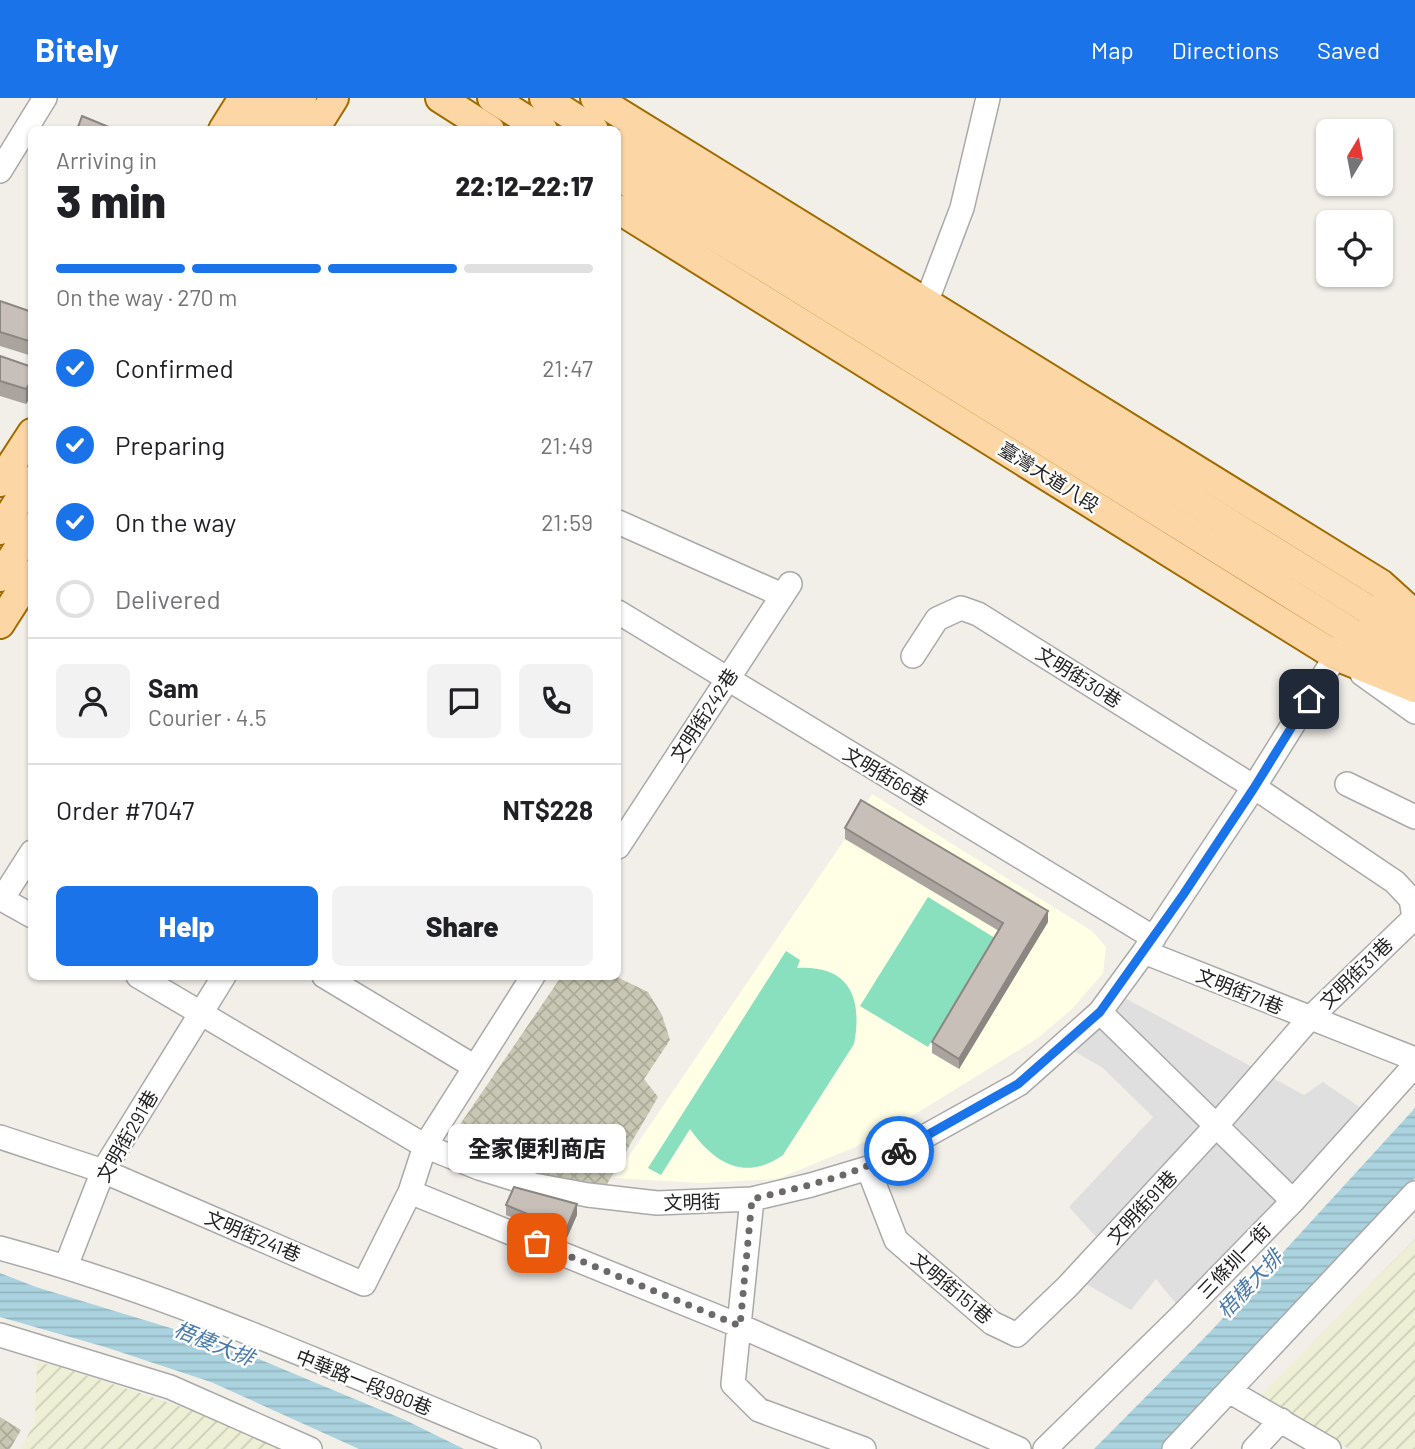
<!DOCTYPE html>
<html lang="en">
<head>
<meta charset="utf-8">
<style>
	body { margin:0; font-family:Barlow,"Noto Sans TC",sans-serif; background:#f2f2f2; color:#202124; height:100vh; display:flex; flex-direction:column; font-size:26px; white-space:nowrap }
	* { box-sizing:border-box; margin:0 }
	p { font-size:23px; color:#757577 }
	.icon { flex:none; width:38px; height:38px; fill:none; stroke:currentColor; stroke-width:2; stroke-linecap:round; stroke-linejoin:round }
	.map { position:relative; flex:1; overflow:hidden }
	.details { position:absolute; left:28px; top:28px; width:593px; height:854px; display:flex; flex-direction:column; background:#fff; border-radius:10px; box-shadow:0 2px 5px #0004 }
	.details>* { flex:none }
	.needle { width:46px; rotate:10deg }
	.tools { position:absolute; left:1316px; top:21px; display:grid; gap:14px }
	.tools a { display:grid; place-items:center; width:77px; height:77px; border-radius:10px; background:#fff; box-shadow:0 2px 5px #0004; font-size:35px }
	.pin { position:absolute; display:grid; place-items:center; width:60px; height:60px; color:#fff; margin:-30px; border-radius:14px; box-shadow:0 4px 10px #0006 }
	.courier { position:absolute; display:grid; place-items:center; width:70px; height:70px; margin:-35px; border:5px solid #1a73e8; border-radius:50%; background:#fff; color:#222; box-shadow:0 2px 9px #0007 }
	.bubble { position:absolute; height:49px; border-radius:10px; background:#fff; box-shadow:0 2px 5px #0004; font-size:23px; font-weight:800; line-height:49px; text-align:center }
	.summary em { font-style:normal; font-weight:800 }
	.summary div { display:flex; flex-direction:column-reverse }
	.summary { display:flex; align-items:center; justify-content:space-between; height:119px; padding:0 28px }
	h1 { font-size:46px; font-weight:800; line-height:52px }
	.bar { display:grid; grid-template-columns:repeat(4,1fr); gap:10px 7px; align-content:center; height:84px; padding:0 28px }
	.bar i { height:9px; border-radius:5px; background:#e0e0e0 }
	.bar .selected { background:#1a73e8 }
	.bar p { grid-column:span 4 }
	.line { display:flex; align-items:center; gap:18px; padding:0 28px; border-top:2px solid #e0e0e0 }
	.line div { flex:1 }
	.round { display:grid; place-items:center; flex:none; width:74px; height:74px; border-radius:10px; background:#f2f2f2 }
	ol { padding:0 28px; list-style:none }
	li { display:flex; align-items:center; gap:21px; height:77px }
	li p { margin-inline-start:auto }
	li .icon { padding:7px; border-radius:50%; background:#1a73e8; color:#fff; stroke-width:4 }
	li:last-child { color:#757577 }
	li i { width:38px; height:38px; border:4px solid #e0e0e0; border-radius:50% }
	.cta { display:flex; gap:14px; margin-top:auto; padding:14px 28px }
	.cta a { flex:1; height:80px; border-radius:10px; background:#1a73e8; color:#fff; font-size:28px; font-weight:800; line-height:80px; text-align:center }
	.cta a+a { background:#f2f2f2; color:#202124 }
	header { display:flex; align-items:center; gap:42px; box-sizing:border-box; height:98px; padding:0 35px; background:#1a73e8; color:#fff }
	header strong { font-size:33px }
	nav { display:flex; gap:38px; margin-inline-start:auto; font-size:24px }
	.map>svg:first-child { display:block }
</style>
</head>
<body>
<header>
<strong>Bitely</strong>
<nav><a>Map</a><a>Directions</a><a>Saved</a></nav>
</header>
<div class="map">
<svg width="1415" height="1351" viewBox="0 0 1415 1351">
	<defs>
		<pattern id="construction-cross-hatch" width="8" height="8" patternUnits="userSpaceOnUse" patternTransform="scale(1.75)"><rect width="8" height="8" fill="#c7c7b4"/><path d="M0 0l8 8M0 8l8-8" fill="none" stroke="#abab9a"/></pattern>
		<pattern id="farmland-furrows" width="10" height="10" patternUnits="userSpaceOnUse" patternTransform="scale(1.75)"><rect width="10" height="10" fill="#eef0d5"/><path d="M-1 1l2-2M0 10L10 0M9 11l2-2" fill="none" stroke="#ccceb7"/></pattern>
		<pattern id="water-rules" width="6" height="5" patternUnits="userSpaceOnUse" patternTransform="scale(1.75)"><rect width="6" height="5" fill="#aad3df"/><path d="M0 2.5h6" fill="none" stroke="#92b5bf"/></pattern>
	</defs>
	<rect width="100%" height="100%" fill="#f2efe9"/>
	<path fill="#e0dfdf" d="M 1123,899 L 1304,997 L 1323,984 L 1367,1014 L 1181,1212 L 1156,1181 L 1131,1212 L 1074,1179 L 1106,1150 L 1069,1109 L 1153,1019 L 1103,970 L 1072,952 Z"/>
	<path fill="#ffffe5" d="M 872,696 L 1092,833 L 1106,849 L 1103,875 L 1072,911 L 1038,940 L 917,1015 L 855,1049 L 777,1081 L 700,1085 L 614,1080 L 845,741 Z"/>
	<path fill="url(#construction-cross-hatch)" d="M 561,879 L 617,879 L 648,894 L 662,917 L 670,942 L 644,981 L 658,999 L 603,1093 L 474,1061 L 458,1044 L 461,1025 Z
		M 0,1319 L 21,1332 L 10,1351 L 0,1351 Z"/>
	<path fill="url(#farmland-furrows)" d="M 1415,1141 L 1415,1351 L 1349,1351 L 1261,1297 Z
		M 37,1264 L 61,1269 L 203,1316 L 278,1351 L 21,1351 L 35,1323 Z"/>
	<path fill="#88e0be" d="M 928,799 L 995,840 L 928,949 L 860,908 Z
		M 786,853 L 800,862 L 797,870 C 849,867 863,899 854,946 L 783,1057 C 745,1084 714,1065 690,1031 L 661,1077 L 648,1070 Z"/>
	<path fill="url(#water-rules)" d="M 1415,1010 L 1415,1080 L 1162,1351 L 1094,1351 L 1212,1232 Z
		M 0,1175 L 36,1189 L 223,1246 L 405,1322 L 464,1351 L 359,1351 L 211,1284 L 105,1249 L 0,1219 Z"/>
	<g fill="none" stroke-linecap="round" stroke-linejoin="round">
		<g stroke="#a9a9a9" stroke-width="26">
			<path id="minor" d="M 0,73 L 45,0
				M 926,205 L 962,110 L 988,0
				M 618,424 L 782,497
				M 618,514 L 1154,840
				M 1362,576 L 1415,614
				M 1347,686 L 1415,719
				M 618,749 L 790,486
				M 0,800 L 32,818
				M 2,801 L 32,754
				M 1144,854 L 1415,961
				M 138,878 L 425,1048 L 479,1070 L 534,1087 L 588,1097 L 657,1105 L 752,1101 L 811,1087 L 868,1070 L 1019,986 L 1100,914 L 1144,854 L 1254,689 L 1344,545
				M 324,878 L 475,969
				M 1100,914 L 1293,1103
				M 0,1039 L 103,1073 L 364,1186 L 410,1094 L 425,1048 L 533,878
				M 868,1070 L 896,1142 L 992,1225 L 1017,1237 L 1068,1188 L 1215,1029 L 1309,921 L 1414,820 L 1411,801 L 1395,784 L 1254,689 L 978,516 L 961,510 L 937,521 L 913,558
				M 410,1094 L 740,1228 L 1019,1351
				M 752,1101 L 733,1286 L 759,1312 L 864,1351
				M 0,1150 C 182,1199 355,1280 529,1351
				M 66,1168 L 103,1073 L 224,878
				M 0,1237 L 170,1289 L 310,1351
				M 1229,1293 L 1329,1351
				M 1045,1351 L 1180,1219 L 1293,1103 L 1415,967
				M 1174,1351 L 1415,1095
				M 1254,1351 L 1281,1322"/>
		</g>
		<g stroke="#a06b00" stroke-width="32">
			<path id="major" d="M 440,0 L 490,32
				M 492,0 L 543,32
				M 544,0 L 594,32
				M 595,0 L 1381,486 L 1415,517
				M 223,32 L 243,0
				M 253,32 L 273,0
				M 282,32 L 302,0
				M 314,32 L 334,0
				M 618,46 L 1366,510 L 1415,545
				M 618,78 L 1351,534 L 1415,569
				M 618,111 L 1336,558 L 1415,590
				M 0,384 L 32,335
				M 0,432 L 32,382
				M 0,479 L 32,429
				M 0,526 L 32,476"/>
		</g>
		<use href="#minor" stroke="#fff" stroke-width="23"/>
		<use href="#major" stroke="#fcd6a4" stroke-width="28"/>
	</g>
	<path fill="#aba49e" d="M 0,203 L 32,214 L 32,258 L 0,248 Z
		M 0,258 L 32,269 L 32,297 L 26,306 L 0,298 Z
		M 845,730 L 1048,824 L 959,971 L 932,955 L 932,944 L 999,833 L 845,741 Z
		M 506,1107 L 577,1117 L 566,1142 L 506,1117 Z"/>
	<path fill="#8b8681" d="M 32,282 L 32,297 L 26,306 L 26,291 Z
		M 1048,813 L 1048,824 L 959,971 L 959,961 Z
		M 577,1106 L 577,1117 L 566,1142 L 566,1132 Z"/>
	<path fill="#c7bfb8" stroke="#8b8681" stroke-width="2" d="M 82,18 L 116,32 L 77,32 Z
		M 0,203 L 32,214 L 32,244 L 0,234 Z
		M 0,258 L 32,269 L 32,282 L 26,291 L 0,283 Z
		M 861,702 L 1048,813 L 959,961 L 932,944 L 1003,825 L 845,730 Z
		M 514,1089 L 577,1106 L 566,1132 L 506,1107 Z"/>
	<g fill="none" stroke-linecap="round" stroke-linejoin="round">
		<path stroke="#6b6a68" stroke-width="7" stroke-dasharray="0 12.6" d="M 537,1145 L 740,1228 L 752,1101 C 803,1089 853,1078 899,1053"/>
		<path stroke="#1a73e8" stroke-width="9" d="M 899,1053 L 1018,986 L 1100,914 L 1183,797 L 1254,690 L 1309,601"/>
	</g>
	<g text-anchor="middle" stroke-width="5" stroke-linejoin="round" paint-order="stroke">
		<g font-size="19" fill="#222" stroke="#fff">
			<text transform="translate(1049 379) rotate(32)" y="7">臺灣大道八段</text>
			<text transform="translate(1079 579) rotate(32)" y="7">文明街30巷</text>
			<text transform="translate(704 617) rotate(-57)" y="7">文明街242巷</text>
			<text transform="translate(886 678) rotate(31)" y="7">文明街66巷</text>
			<text transform="translate(1356 875) rotate(-44)" y="7">文明街31巷</text>
			<text transform="translate(1240 893) rotate(22)" y="7">文明街71巷</text>
			<text transform="translate(127 1038) rotate(-60)" y="7">文明街291巷</text>
			<text transform="translate(692 1104) rotate(-2)" y="7">文明街</text>
			<text transform="translate(1142 1109) rotate(-47)" y="7">文明街91巷</text>
			<text transform="translate(253 1138) rotate(23)" y="7">文明街241巷</text>
			<text transform="translate(1234 1163) rotate(-46)" y="7">三條圳一街</text>
			<text transform="translate(952 1190) rotate(40)" y="7">文明街151巷</text>
			<text transform="translate(364 1284) rotate(22)" y="7">中華路一段980巷</text>
		</g>
		<g font-size="21" font-style="italic" fill="#4a7aab" stroke="#fff">
			<text transform="translate(1250 1186) rotate(-47)" y="7">梧棲大排</text>
			<text transform="translate(214 1246) rotate(22)" y="7">梧棲大排</text>
		</g>
	</g>
</svg>
<div class="tools">
<a><svg class="needle" viewBox="-14 -14 28 28"><path d="M0-13l5 13h-10z" fill="#e53935"/><path d="M0 13l5-13h-10z" fill="#757577"/></svg></a>
<a><svg class="icon" aria-label="locate" viewBox="0 0 24 24"><circle cx="12" cy="12" r="6"/><path d="M12 2v4M12 18v4M2 12h4M18 12h4"/></svg></a>
</div>
<div class="pin" style="left:537px;top:1145px;background:#ea580c"><svg class="icon" aria-label="bag" viewBox="0 0 24 24"><path d="M5 8h14l-1 12H6zM9 8a3 3 0 0 1 6 0"/></svg></div>
<div class="pin" style="left:1309px;top:601px;background:#1f2937"><svg class="icon" aria-label="home" viewBox="0 0 24 24"><path d="M3 11l9-7 9 7M6 9v11h12V9"/></svg></div>
<div class="courier" style="left:899px;top:1053px"><svg class="icon" aria-label="bike" viewBox="0 0 24 24"><circle cx="6" cy="16" r="4"/><circle cx="18" cy="16" r="4"/><path d="M6 16l4-8h5l3 8M10 8l3 8H6M13 5h3"/></svg></div>
<div class="bubble" style="left:448px;top:1026px;width:178px">全家便利商店</div>
<section class="details">
<div class="summary"><div><h1>3 min</h1><p>Arriving in</p></div><em>22:12–22:17</em></div>
<div class="bar"><i class="selected"></i><i class="selected"></i><i class="selected"></i><i></i><p>On the way · 270 m</p></div>
<ol>
<li><svg class="icon" aria-label="check" viewBox="0 0 24 24"><path d="M5 12l5 5 9-10"/></svg>Confirmed<p>21:47</p></li>
<li><svg class="icon" aria-label="check" viewBox="0 0 24 24"><path d="M5 12l5 5 9-10"/></svg>Preparing<p>21:49</p></li>
<li><svg class="icon" aria-label="check" viewBox="0 0 24 24"><path d="M5 12l5 5 9-10"/></svg>On the way<p>21:59</p></li>
<li><i></i>Delivered</li>
</ol>
<div class="line" style="height:126px"><a class="round"><svg class="icon" aria-label="person" viewBox="0 0 24 24"><circle cx="12" cy="8" r="4"/><path d="M4 21q1-7 8-7t8 7"/></svg></a><div><b>Sam</b><p>Courier · 4.5</p></div><a class="round"><svg class="icon" aria-label="chat" viewBox="0 0 24 24"><path d="M4 5h16v11H9l-5 4z"/></svg></a><a class="round"><svg class="icon" aria-label="phone" viewBox="0 0 24 24"><path d="M5 4h4l2 5-3 2q2 4 5 5l2-3 5 2v4C11 20 4 13 5 4z"/></svg></a></div>
<div class="line" style="height:91px"><div>Order #7047</div><b>NT$228</b></div>
<div class="cta"><a>Help</a><a>Share</a></div>
</section>
</div>
</body>
</html>
